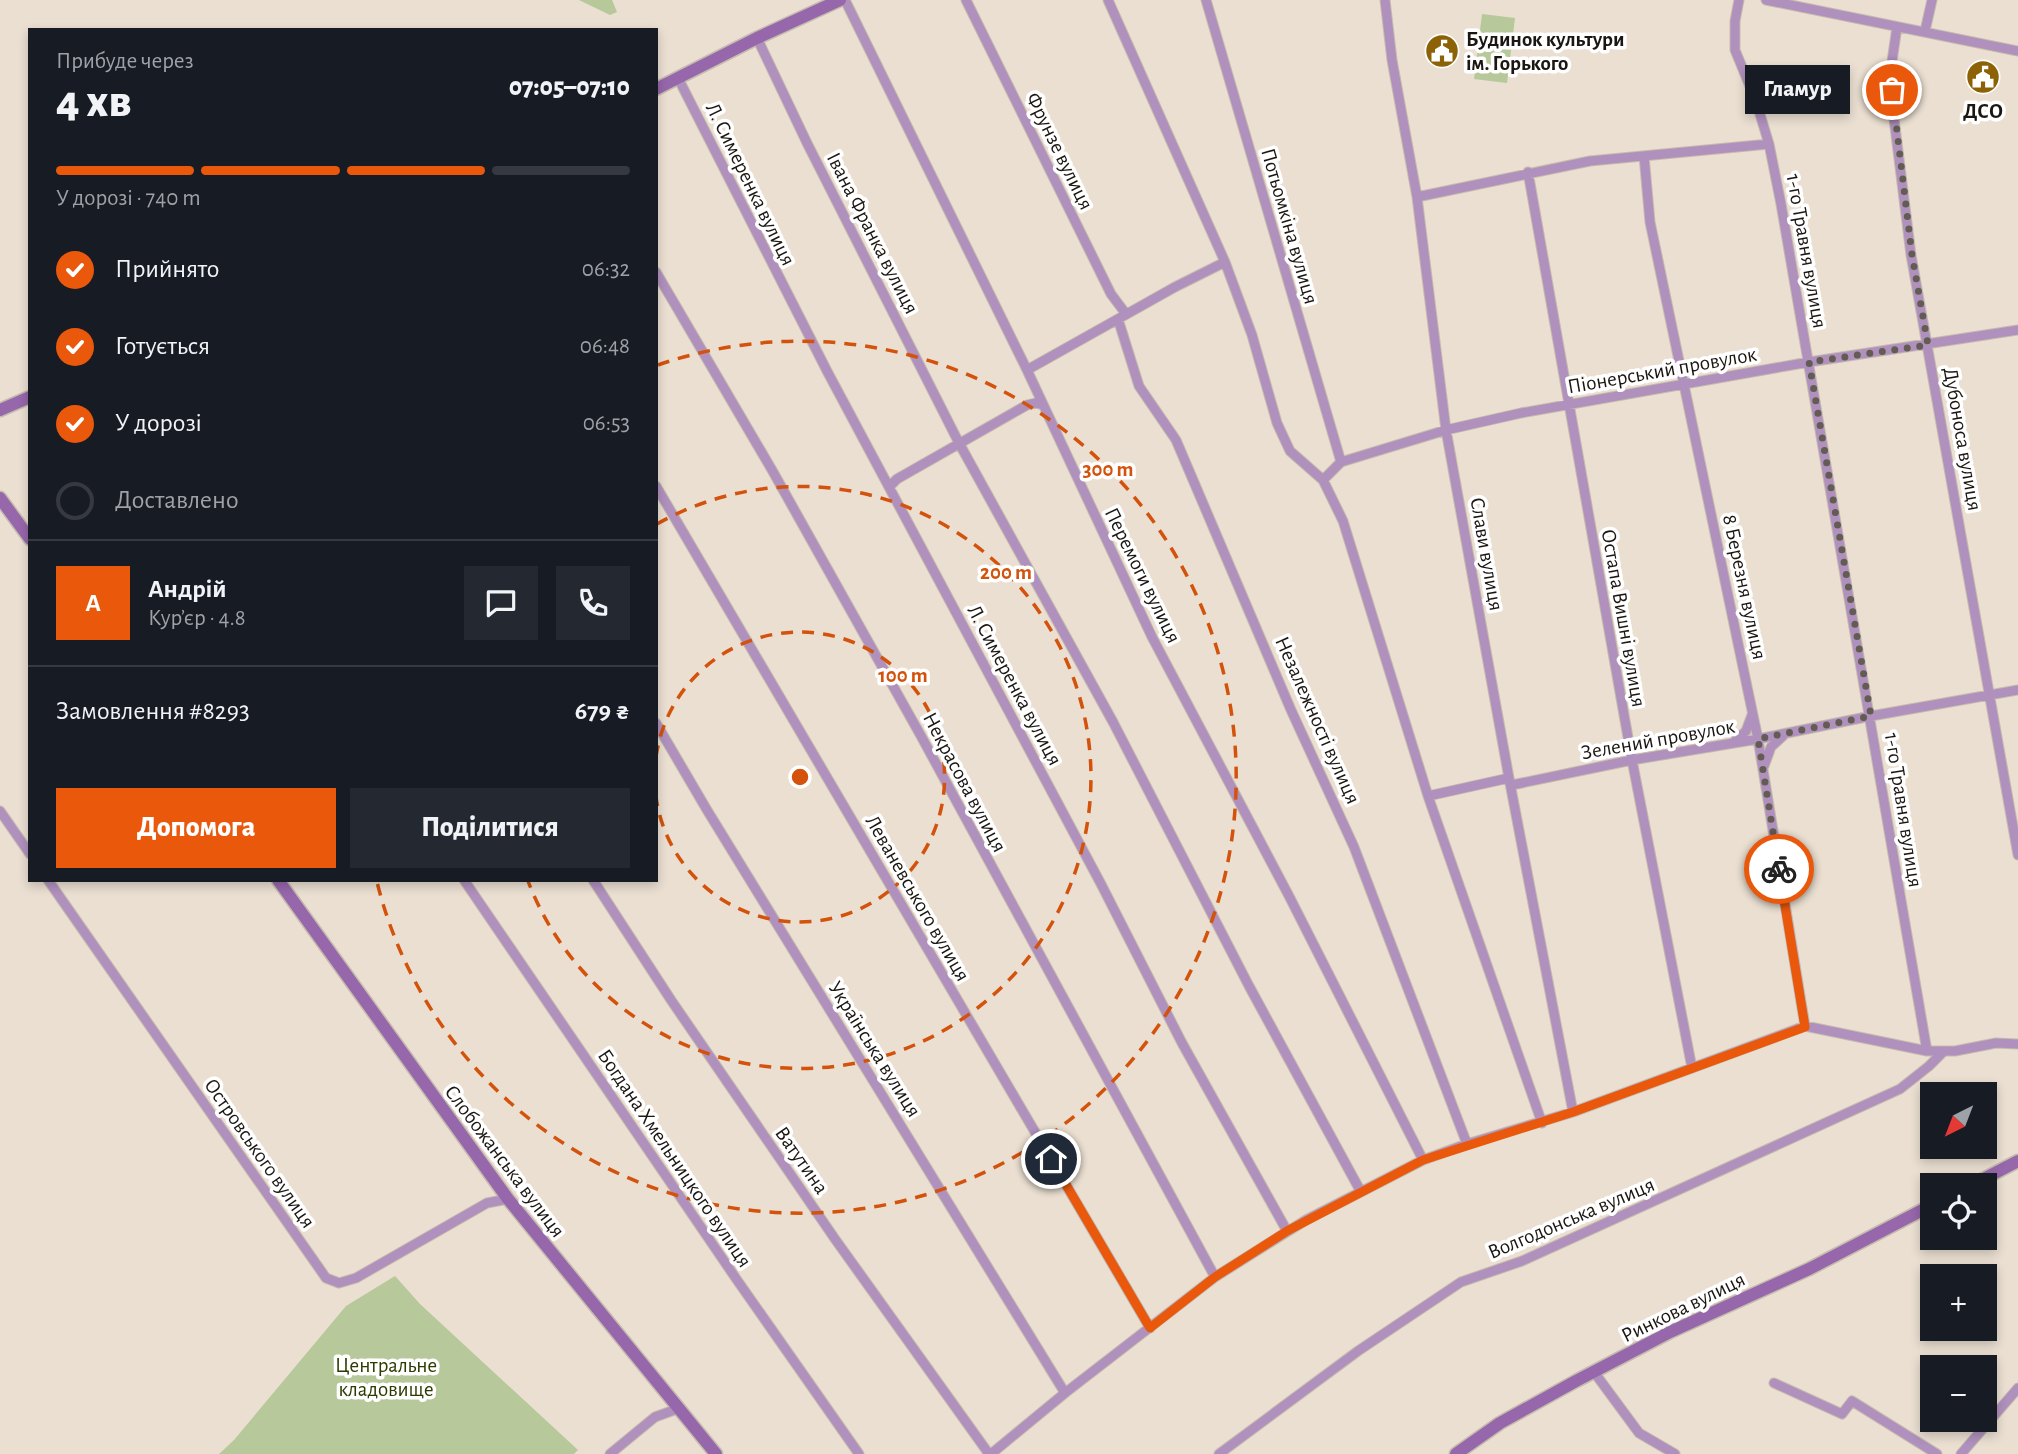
<!DOCTYPE html>
<html lang="uk">
<head>
<meta charset="utf-8">
<style>
	body { margin:0; font-family:"Alegreya Sans",sans-serif; background:#242831; color:#f1f3f6; height:100vh; display:flex; flex-direction:column; font-size:26px; white-space:nowrap }
	* { box-sizing:border-box; margin:0 }
	p { font-size:23px; color:#9ea1a6 }
	.icon { flex:none; width:38px; height:38px; fill:none; stroke:currentColor; stroke-width:2; stroke-linecap:round; stroke-linejoin:round }
	.map { position:relative; flex:1; overflow:hidden }
	.sheet { position:absolute; left:28px; top:28px; width:630px; height:854px; display:flex; flex-direction:column; background:#171b24; border-radius:0px; box-shadow:0 4px 10px #0003 }
	.sheet>* { flex:none }
	.needle { width:46px; rotate:222deg }
	.controls { position:absolute; left:1920px; top:1082px; display:grid; gap:14px }
	.controls a { display:grid; place-items:center; width:77px; height:77px; border-radius:0px; background:#171b24; box-shadow:0 4px 10px #0003; font-size:35px }
	.pin { position:absolute; display:grid; place-items:center; width:60px; height:60px; color:#fff; margin:-30px; border:4px solid #fff; border-radius:50%; box-shadow:0 2px 7px #0007 }
	.courier { position:absolute; display:grid; place-items:center; width:70px; height:70px; margin:-35px; border:5px solid #ea580c; border-radius:50%; background:#fff; color:#222; box-shadow:0 2px 9px #0007 }
	.bubble { position:absolute; height:49px; border-radius:0px; background:#171b24; box-shadow:0 4px 10px #0003; font-size:23px; font-weight:800; line-height:49px; text-align:center }
	.headline em { font-style:normal; font-weight:800 }
	.headline div { display:flex; flex-direction:column-reverse }
	.headline { display:flex; align-items:center; justify-content:space-between; height:119px; padding:0 28px }
	h1 { font-size:46px; font-weight:800; line-height:52px }
	.bar { display:grid; grid-template-columns:repeat(4,1fr); gap:10px 7px; align-content:center; height:84px; padding:0 28px }
	.bar i { height:9px; border-radius:5px; background:#363941 }
	.bar .on { background:#ea580c }
	.bar p { grid-column:span 4 }
	.line { display:flex; align-items:center; gap:18px; padding:0 28px; border-top:2px solid #363941 }
	.line div { flex:1 }
	.round { display:grid; place-items:center; flex:none; width:74px; height:74px; border-radius:0px; background:#242831 }
	ol { padding:0 28px; list-style:none }
	li { display:flex; align-items:center; gap:21px; height:77px }
	li p { margin-inline-start:auto }
	li .icon { padding:7px; border-radius:50%; background:#ea580c; color:#fff; stroke-width:4 }
	li:last-child { color:#9ea1a6 }
	li i { width:38px; height:38px; border:4px solid #363941; border-radius:50% }
	.action { display:flex; gap:14px; margin-top:auto; padding:14px 28px }
	.action a { flex:1; height:80px; border-radius:0px; background:#ea580c; color:#fff; font-size:28px; font-weight:800; line-height:80px; text-align:center }
	.action a+a { background:#242831; color:#f1f3f6 }
	.map>svg:first-child { display:block }
</style>
</head>
<body>
<div class="map">
<svg width="2018" height="1454" viewBox="0 0 2018 1454">
	<rect width="100%" height="100%" fill="#eadfd1"/>
	<path fill="#b7c89b" d="M 568,0 L 612,0 L 617,12 L 610,15 L 579,0 Z
		M 1482,14 L 1515,18 L 1507,83 L 1474,79 Z
		M 395,1276 L 420,1304 L 578,1450 L 574,1454 L 219,1454 L 234,1440 L 346,1306 Z"/>
	<g fill="none" stroke-linecap="round" stroke-linejoin="round">
		<g stroke="#c5bbae" stroke-width="11">
			<path id="minor" d="M 845,0 L 1027,370 L 1152,637 L 1289,896 L 1423,1160
				M 966,0 L 1111,294 L 1126,314
				M 1108,0 L 1225,262 L 1252,335 L 1277,423 L 1290,451 L 1323,480 L 1343,521 L 1428,796 L 1542,1123
				M 1206,0 L 1341,462
				M 1385,0 L 1392,60 L 1417,197 L 1446,430 L 1509,778 L 1573,1112
				M 1739,0 L 1735,21 L 1735,50 L 1756,101 L 1769,144 L 1781,204 L 1927,1051
				M 1766,0 L 2018,51
				M 1897,27 L 1891,68 L 1893,111 L 1911,255 L 2018,855
				M 1925,31 L 1932,0
				M 757,38 L 807,143 L 959,443 L 1113,722 L 1249,986 L 1361,1192
				M 678,78 L 827,371 L 1101,884 L 1182,1043 L 1287,1231
				M 1644,156 L 1650,222 L 1758,739 L 1805,1026
				M 1528,172 L 1632,760 L 1692,1068
				M 1417,197 L 1590,161 L 1769,144
				M 656,272 L 772,470 L 921,736 L 1215,1277
				M 1118,319 L 1139,386 L 1176,440 L 1291,710 L 1354,847 L 1467,1144
				M 1027,370 L 1175,287 L 1225,262
				M 1323,480 L 1341,462 L 1446,430 L 1521,413 L 1809,362 L 2018,330
				M 656,486 L 1150,1328
				M 890,486 L 897,479 L 1027,405 L 1036,403 L 1043,405
				M 656,723 L 707,810 L 1065,1393
				M 1735,741 L 1746,731 L 1752,715
				M 1764,766 L 1771,747 L 1784,735
				M 1512,785 L 1632,760 L 1758,739 L 1871,716 L 2018,690
				M 1428,796 L 1509,778
				M 0,811 L 30,854
				M 48,880 L 326,1278 L 339,1283 L 356,1278 L 487,1203 L 508,1199
				M 464,880 L 737,1280 L 859,1454
				M 593,880 L 671,1000 L 835,1239 L 989,1454
				M 1594,1372 L 1639,1433 L 1675,1454
				M 1774,1383 L 1842,1414 L 1852,1401 L 1937,1454
				M 610,1454 L 655,1417 L 677,1409
				M 991,1454 L 1065,1393 L 1215,1277 L 1306,1220 L 1423,1160 L 1467,1144 L 1573,1112 L 1805,1026 L 1927,1051 L 1955,1051 L 1996,1043 L 2018,1044
				M 1219,1454 L 1358,1351 L 1461,1282 L 1522,1261 L 1900,1089 L 1929,1066 L 1943,1052
				M 1961,1454 L 2018,1388"/>
		</g>
		<g stroke="#c5bbae" stroke-width="15">
			<path id="secondary" d="M 656,89 L 757,38 L 840,0
				M 0,410 L 30,397
				M 0,498 L 30,539
				M 278,880 L 508,1199 L 716,1454
				M 1972,1185 L 2018,1161
				M 1456,1454 L 1500,1423 L 1576,1381 L 1670,1332 L 1809,1269 L 1932,1205"/>
		</g>
		<use href="#minor" stroke="#b090bd" stroke-width="9"/>
		<use href="#secondary" stroke="#9667aa" stroke-width="12"/>
	</g>
	<g fill="none" stroke-linecap="round" stroke-linejoin="round">
		<path stroke="#635c54" stroke-width="7" stroke-dasharray="0 12.6" d="M 1779,869 L 1758,739 L 1871,716 L 1809,362 L 1928,345 L 1912,255 L 1892,90"/>
		<path stroke="#ea580c" stroke-width="9" d="M 1051,1159 L 1150,1328 L 1215,1277 L 1287,1231 L 1423,1160 L 1573,1112 L 1805,1027 L 1779,869"/>
	</g>
	<g fill="none" stroke="#d3520c" stroke-width="3.5" stroke-dasharray="12 9">
		<path d="M656 757A145 145 0 1 1 656 797"/>
		<path d="M657 524A291 291 0 1 1 528 881"/>
		<path d="M658 365A436 436 0 1 1 377 882"/>
	</g>
	<defs>
		<g id="civic-disc" transform="scale(1.75)"><circle r="9.5" fill="#8d6207" stroke="#fff"/><path d="M-.6-6.5H3V-4.5H.6V-3L4-1V1h2V6H-6V1h2V-1L-.6-3ZM-1.2 2.5V6h2.4V2.5Z" fill="#fff"/></g>
	</defs>
	<g fill-rule="evenodd">
		<use href="#civic-disc" x="1442" y="51"/>
		<use href="#civic-disc" x="1983" y="77"/>
	</g>
	<g text-anchor="middle" stroke-width="7" stroke-linejoin="round" paint-order="stroke">
		<g font-size="21" font-weight="bold" fill="#1a1611" stroke="#fff" text-anchor="start">
			<text x="1466" y="46">Будинок культури<tspan x="1466" dy="24">ім. Горького</tspan></text>
			<text x="1983" y="118" text-anchor="middle">ДСО</text>
		</g>
		<g font-size="21" fill="#1a1611" stroke="#fff">
			<text transform="translate(1060 151) rotate(64)" y="7">Фрунзе вулиця</text>
			<text transform="translate(751 184) rotate(64)" y="7">Л. Симеренка вулиця</text>
			<text transform="translate(1290 226) rotate(74)" y="7">Потьомкіна вулиця</text>
			<text transform="translate(873 233) rotate(63)" y="7">Івана Франка вулиця</text>
			<text transform="translate(1807 251) rotate(80)" y="7">1-го Травня вулиця</text>
			<text transform="translate(1662 370) rotate(-10)" y="7">Піонерський провулок</text>
			<text transform="translate(1963 439) rotate(80)" y="7">Дубоноса вулиця</text>
			<text transform="translate(1487 554) rotate(80)" y="7">Слави вулиця</text>
			<text transform="translate(1143 575) rotate(64)" y="7">Перемоги вулиця</text>
			<text transform="translate(1745 587) rotate(78)" y="7">8 Березня вулиця</text>
			<text transform="translate(1624 618) rotate(80)" y="7">Остапа Вишні вулиця</text>
			<text transform="translate(1015 685) rotate(62)" y="7">Л. Симеренка вулиця</text>
			<text transform="translate(1318 720) rotate(66)" y="7">Незалежності вулиця</text>
			<text transform="translate(1658 739) rotate(-10)" y="7">Зелений провулок</text>
			<text transform="translate(965 782) rotate(62)" y="7">Некрасова вулиця</text>
			<text transform="translate(1904 810) rotate(81)" y="7">1-го Травня вулиця</text>
			<text transform="translate(918 898) rotate(60)" y="7">Леваневського вулиця</text>
			<text transform="translate(875 1049) rotate(58)" y="7">Українська вулиця</text>
			<text transform="translate(260 1153) rotate(55)" y="7">Островського вулиця</text>
			<text transform="translate(675 1158) rotate(56)" y="7">Богдана Хмельницкого вулиця</text>
			<text transform="translate(802 1160) rotate(55)" y="7">Ватутина</text>
			<text transform="translate(505 1161) rotate(53)" y="7">Слобожанська вулиця</text>
			<text transform="translate(1571 1218) rotate(-23)" y="7">Волгодонська вулиця</text>
			<text transform="translate(1683 1307) rotate(-26)" y="7">Ринкова вулиця</text>
		</g>
		<g font-size="21" fill="#2c3b00" stroke="#fff">
			<text x="386" y="1372">Центральне<tspan x="386" dy="24">кладовище</tspan></text>
		</g>
	</g>
	<circle cx="800" cy="777" r="10" fill="#d3520c" stroke="#fff" stroke-width="3.5"/>
	<g font-size="21" text-anchor="middle" font-weight="bold" fill="#d3520c" stroke="#fff" stroke-width="7" stroke-linejoin="round" paint-order="stroke">
		<text x="1108" y="476">300 m</text>
		<text x="1006" y="579">200 m</text>
		<text x="903" y="682">100 m</text>
	</g>
</svg>
<div class="controls">
<a><svg class="needle" viewBox="-14 -14 28 28"><path d="M0-13l5 13h-10z" fill="#e53935"/><path d="M0 13l5-13h-10z" fill="#9ea1a6"/></svg></a>
<a><svg class="icon" aria-label="locate" viewBox="0 0 24 24"><circle cx="12" cy="12" r="6"/><path d="M12 2v4M12 18v4M2 12h4M18 12h4"/></svg></a>
<a>+</a>
<a>−</a>
</div>
<div class="pin" style="left:1892px;top:90px;background:#ea580c"><svg class="icon" aria-label="bag" viewBox="0 0 24 24"><path d="M5 8h14l-1 12H6zM9 8a3 3 0 0 1 6 0"/></svg></div>
<div class="pin" style="left:1051px;top:1159px;background:#1f2937"><svg class="icon" aria-label="home" viewBox="0 0 24 24"><path d="M3 11l9-7 9 7M6 9v11h12V9"/></svg></div>
<div class="courier" style="left:1779px;top:869px"><svg class="icon" aria-label="bike" viewBox="0 0 24 24"><circle cx="6" cy="16" r="4"/><circle cx="18" cy="16" r="4"/><path d="M6 16l4-8h5l3 8M10 8l3 8H6M13 5h3"/></svg></div>
<div class="bubble" style="left:1745px;top:65px;width:105px">Гламур</div>
<section class="sheet">
<div class="headline"><div><h1>4 хв</h1><p>Прибуде через</p></div><em>07:05–07:10</em></div>
<div class="bar"><i class="on"></i><i class="on"></i><i class="on"></i><i></i><p>У дорозі · 740 m</p></div>
<ol>
<li><svg class="icon" aria-label="check" viewBox="0 0 24 24"><path d="M5 12l5 5 9-10"/></svg>Прийнято<p>06:32</p></li>
<li><svg class="icon" aria-label="check" viewBox="0 0 24 24"><path d="M5 12l5 5 9-10"/></svg>Готується<p>06:48</p></li>
<li><svg class="icon" aria-label="check" viewBox="0 0 24 24"><path d="M5 12l5 5 9-10"/></svg>У дорозі<p>06:53</p></li>
<li><i></i>Доставлено</li>
</ol>
<div class="line" style="height:126px"><b class="round" style="background:#ea580c;color:#fff">А</b><div><b>Андрій</b><p>Кур’єр · 4.8</p></div><a class="round"><svg class="icon" aria-label="chat" viewBox="0 0 24 24"><path d="M4 5h16v11H9l-5 4z"/></svg></a><a class="round"><svg class="icon" aria-label="phone" viewBox="0 0 24 24"><path d="M5 4h4l2 5-3 2q2 4 5 5l2-3 5 2v4C11 20 4 13 5 4z"/></svg></a></div>
<div class="line" style="height:91px"><div>Замовлення #8293</div><b>679 ₴</b></div>
<div class="action"><a>Допомога</a><a>Поділитися</a></div>
</section>
</div>
</body>
</html>
